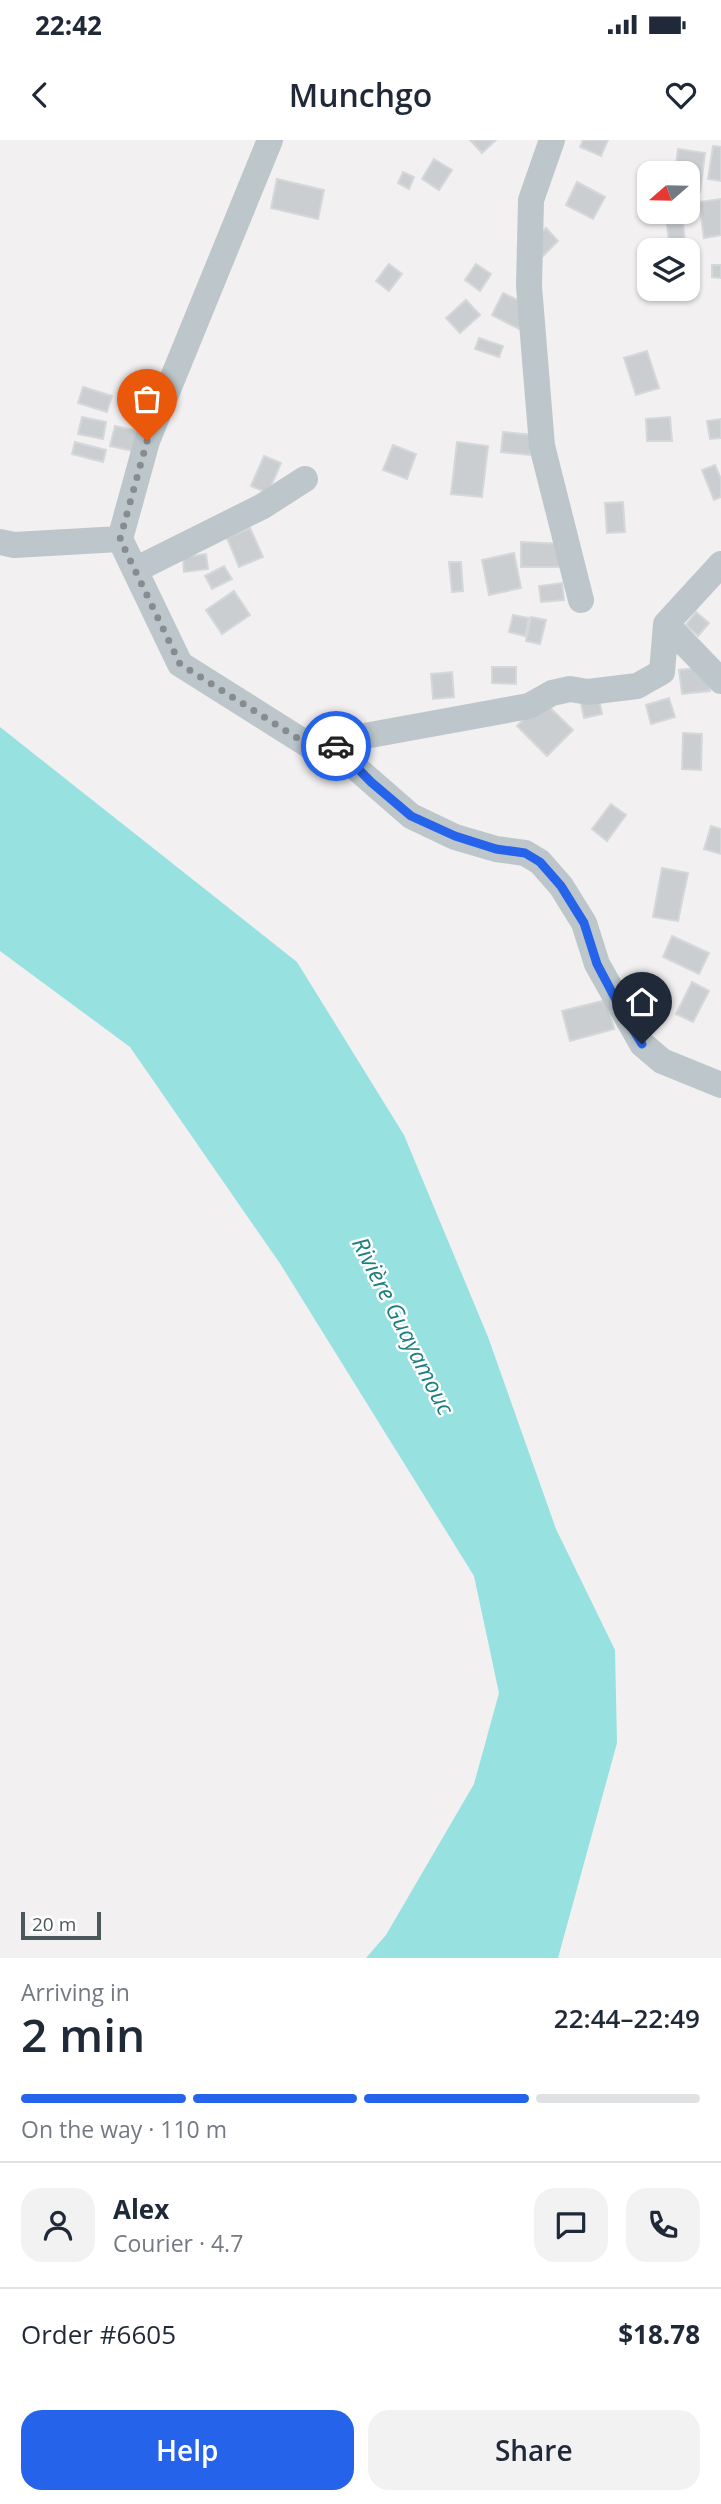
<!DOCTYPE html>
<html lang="en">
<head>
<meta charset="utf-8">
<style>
	body { margin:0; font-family:"Open Sans",sans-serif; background:#f2f2f3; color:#1f2937; height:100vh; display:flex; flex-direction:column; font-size:26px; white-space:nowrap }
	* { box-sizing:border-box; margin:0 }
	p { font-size:23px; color:#747a83 }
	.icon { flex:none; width:38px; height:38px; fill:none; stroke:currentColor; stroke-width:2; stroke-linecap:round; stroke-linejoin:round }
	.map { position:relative; height:1818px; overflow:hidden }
	.sheet { display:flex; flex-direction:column; background:#fff; flex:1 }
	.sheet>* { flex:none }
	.needle { width:46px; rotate:250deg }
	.controls { position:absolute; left:637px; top:21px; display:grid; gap:14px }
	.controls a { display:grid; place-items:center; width:63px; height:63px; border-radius:14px; background:#fff; box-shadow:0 2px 5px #0004; font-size:35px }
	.scale { position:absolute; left:21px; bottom:18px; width:80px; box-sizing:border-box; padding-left:7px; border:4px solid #4a575b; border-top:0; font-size:19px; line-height:24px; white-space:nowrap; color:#4a575b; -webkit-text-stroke:5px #fff; paint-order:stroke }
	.pin { position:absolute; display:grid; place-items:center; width:60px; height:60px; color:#fff; margin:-72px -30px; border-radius:50% 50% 50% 0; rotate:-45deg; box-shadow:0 0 7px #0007 }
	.pin .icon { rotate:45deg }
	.courier { position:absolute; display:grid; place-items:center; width:70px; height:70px; margin:-35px; border:5px solid #2563eb; border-radius:50%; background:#fff; color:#222; box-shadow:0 2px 9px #0007 }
	.head em { font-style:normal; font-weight:600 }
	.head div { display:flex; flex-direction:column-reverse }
	.head { display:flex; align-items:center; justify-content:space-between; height:119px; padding:0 21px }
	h1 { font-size:46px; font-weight:600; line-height:52px }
	.bar { display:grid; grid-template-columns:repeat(4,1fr); gap:10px 7px; align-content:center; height:84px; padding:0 21px }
	.bar i { height:9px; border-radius:5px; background:#e0e1e3 }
	.bar .active { background:#2563eb }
	.bar p { grid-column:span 4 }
	.line { display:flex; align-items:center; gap:18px; padding:0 21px; border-top:2px solid #e0e1e3 }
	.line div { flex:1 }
	.round { display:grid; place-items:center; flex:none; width:74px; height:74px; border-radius:21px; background:#f2f2f3 }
	.action { display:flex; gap:14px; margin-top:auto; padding:14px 21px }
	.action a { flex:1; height:80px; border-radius:21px; background:#2563eb; color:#fff; font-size:28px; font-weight:600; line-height:80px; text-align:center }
	.action a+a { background:#f2f2f3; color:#1f2937 }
	.status { display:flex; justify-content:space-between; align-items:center; height:49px; padding:0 35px; background:#fff; direction:ltr }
	.status svg { height:19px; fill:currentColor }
	header { display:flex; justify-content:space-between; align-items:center; height:91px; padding:0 21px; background:#fff; font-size:32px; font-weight:600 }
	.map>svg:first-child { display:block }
</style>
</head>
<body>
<div class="status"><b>22:42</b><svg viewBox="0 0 49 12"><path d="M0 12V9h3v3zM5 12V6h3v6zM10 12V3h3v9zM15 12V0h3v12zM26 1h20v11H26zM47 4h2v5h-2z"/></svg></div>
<header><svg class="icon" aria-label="back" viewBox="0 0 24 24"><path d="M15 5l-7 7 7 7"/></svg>Munchgo<svg class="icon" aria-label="heart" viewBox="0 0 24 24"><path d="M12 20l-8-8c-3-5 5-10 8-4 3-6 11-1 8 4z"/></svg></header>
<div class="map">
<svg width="721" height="1818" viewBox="0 0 721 1818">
	<rect width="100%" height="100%" fill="#f2f0f0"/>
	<path fill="#97e1e1" d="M 0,587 L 297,822 L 404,995 L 488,1197 L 556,1389 L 615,1510 L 617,1603 L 558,1818 L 366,1818 L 386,1795 L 474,1644 L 499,1553 L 474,1436 L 281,1125 L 130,907 L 0,811 Z"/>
	<path fill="#caced1" stroke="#d5d8da" stroke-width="2" d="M 470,0 L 496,0 L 482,13 Z
		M 583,0 L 608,0 L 601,16 L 580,7 Z
		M 713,6 L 721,7 L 721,41 L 708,39 Z
		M 678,9 L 705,13 L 700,52 L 688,50 L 688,33 L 675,33 Z
		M 434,19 L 452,30 L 439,50 L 422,39 Z
		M 403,32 L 414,37 L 409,49 L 398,43 Z
		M 277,39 L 324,50 L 318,79 L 271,68 Z
		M 577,42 L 605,57 L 593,79 L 566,65 Z
		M 721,59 L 721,95 L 704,98 L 699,62 Z
		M 683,84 L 686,110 L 670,110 L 667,85 Z
		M 546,88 L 558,101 L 543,116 L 531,103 Z
		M 389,124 L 402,134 L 389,151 L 376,141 Z
		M 476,124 L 491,134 L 480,151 L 465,140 Z
		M 712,125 L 721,125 L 721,138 L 712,137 Z
		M 503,153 L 530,166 L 519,189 L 492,175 Z
		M 466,160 L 480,175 L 460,193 L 446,178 Z
		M 479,198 L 503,206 L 499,217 L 475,209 Z
		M 647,211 L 659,248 L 636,255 L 624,218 Z
		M 83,247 L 112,256 L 107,272 L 78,263 Z
		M 82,277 L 106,282 L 103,299 L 78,294 Z
		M 670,277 L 672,301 L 647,301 L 646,279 Z
		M 721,279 L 721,298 L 710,299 L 707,281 Z
		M 115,286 L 143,292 L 138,312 L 110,306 Z
		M 503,292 L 532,295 L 530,315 L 501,312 Z
		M 75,302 L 106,310 L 103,322 L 72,314 Z
		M 457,302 L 488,306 L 482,357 L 451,354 Z
		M 393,305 L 416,314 L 407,339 L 383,330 Z
		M 264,316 L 281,323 L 268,353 L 251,346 Z
		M 715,325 L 721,339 L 721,357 L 714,360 L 702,330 Z
		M 623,362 L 625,392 L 607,393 L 605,363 Z
		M 250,388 L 263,417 L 239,427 L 227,398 Z
		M 521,402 L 564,404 L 564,427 L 521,427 Z
		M 514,413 L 521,448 L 489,455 L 482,420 Z
		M 206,414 L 208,429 L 184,432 L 183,417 Z
		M 449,422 L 461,422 L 463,451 L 452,452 Z
		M 224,426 L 232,439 L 212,449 L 205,436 Z
		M 562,443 L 564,460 L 541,462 L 539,446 Z
		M 234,451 L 250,475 L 222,494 L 206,470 Z
		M 696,472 L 709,483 L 698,496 L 686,485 Z
		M 513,475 L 529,478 L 525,496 L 509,492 Z
		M 531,477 L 546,480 L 540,504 L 526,501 Z
		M 492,527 L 516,527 L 516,544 L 492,543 Z
		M 707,527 L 710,551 L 682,554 L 679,530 Z
		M 452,532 L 454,557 L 433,559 L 431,534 Z
		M 669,558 L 675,577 L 651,584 L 646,565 Z
		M 599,559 L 602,574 L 584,578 L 581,563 Z
		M 542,560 L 573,590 L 547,616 L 517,586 Z
		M 683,593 L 702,594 L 701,630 L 682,629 Z
		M 611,664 L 626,675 L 607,701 L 592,689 Z
		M 711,686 L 721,689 L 721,714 L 704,709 Z
		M 662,728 L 688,733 L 678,781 L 653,777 Z
		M 672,796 L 709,813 L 699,834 L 663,817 Z
		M 692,842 L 709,851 L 693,882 L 676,874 Z
		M 606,860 L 614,889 L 570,901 L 562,871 Z"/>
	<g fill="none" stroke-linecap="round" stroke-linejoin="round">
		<path stroke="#bdc7cb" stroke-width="26" d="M 270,0 L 147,301 L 120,399 L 180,524 L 310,606 L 529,566 L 552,553 L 570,549 L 588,552 L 637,546 L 662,532 L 666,484 L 721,424
			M 552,0 L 531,60 L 529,146 L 542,306 L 581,460
			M 0,402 L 14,405 L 120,399
			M 135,430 L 263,366 L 305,339
			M 666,484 L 721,541
			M 332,602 L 356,628 L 411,676 L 455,697 L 496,709 L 525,713 L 540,722 L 561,746 L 584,783 L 597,824 L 642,904 L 662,921 L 721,945"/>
	</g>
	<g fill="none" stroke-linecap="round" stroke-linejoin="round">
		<path stroke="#858d8f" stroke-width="7" stroke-dasharray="0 12.6" d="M 147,301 L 120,399 L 180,524 L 310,606 L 332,602 L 336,606"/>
		<path stroke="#2563eb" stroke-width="9" d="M 336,606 L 371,642 L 411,676 L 455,696 L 496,709 L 525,713 L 540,722 L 561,746 L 584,783 L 597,824 L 624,875 L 642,904"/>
	</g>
	<g text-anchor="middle" stroke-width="5" stroke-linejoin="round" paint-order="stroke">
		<g font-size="23" font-style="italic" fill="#1c7e7e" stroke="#fff">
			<text transform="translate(403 1186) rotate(63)" y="8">Rivière Guayamouc</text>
		</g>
	</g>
</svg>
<div class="controls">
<a><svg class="needle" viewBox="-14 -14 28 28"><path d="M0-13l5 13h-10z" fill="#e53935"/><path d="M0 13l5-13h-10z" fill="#747a83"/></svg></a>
<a><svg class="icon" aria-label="layers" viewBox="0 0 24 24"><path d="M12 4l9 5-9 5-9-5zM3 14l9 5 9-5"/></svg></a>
</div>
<div class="scale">20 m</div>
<div class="pin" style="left:147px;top:301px;background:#ea580c"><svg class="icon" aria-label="bag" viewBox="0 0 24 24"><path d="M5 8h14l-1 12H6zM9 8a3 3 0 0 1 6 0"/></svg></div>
<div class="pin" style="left:642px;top:904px;background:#1f2937"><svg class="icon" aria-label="home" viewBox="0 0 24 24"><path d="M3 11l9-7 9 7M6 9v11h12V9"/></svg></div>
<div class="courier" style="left:336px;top:606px"><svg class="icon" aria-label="car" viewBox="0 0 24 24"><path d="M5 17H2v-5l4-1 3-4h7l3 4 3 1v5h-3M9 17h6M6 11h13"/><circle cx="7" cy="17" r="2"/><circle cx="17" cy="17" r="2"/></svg></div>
</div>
<section class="sheet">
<div class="head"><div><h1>2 min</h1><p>Arriving in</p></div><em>22:44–22:49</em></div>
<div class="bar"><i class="active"></i><i class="active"></i><i class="active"></i><i></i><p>On the way · 110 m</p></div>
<div class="line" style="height:126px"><a class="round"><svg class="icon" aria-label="person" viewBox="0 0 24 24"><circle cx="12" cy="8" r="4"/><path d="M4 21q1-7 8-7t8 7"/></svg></a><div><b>Alex</b><p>Courier · 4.7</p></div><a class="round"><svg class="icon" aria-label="chat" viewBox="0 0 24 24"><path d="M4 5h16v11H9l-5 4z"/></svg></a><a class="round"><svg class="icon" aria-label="phone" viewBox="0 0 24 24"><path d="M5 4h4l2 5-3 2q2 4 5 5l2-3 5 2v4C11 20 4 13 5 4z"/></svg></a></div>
<div class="line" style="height:91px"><div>Order #6605</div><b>$18.78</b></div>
<div class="action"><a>Help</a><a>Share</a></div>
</section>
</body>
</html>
